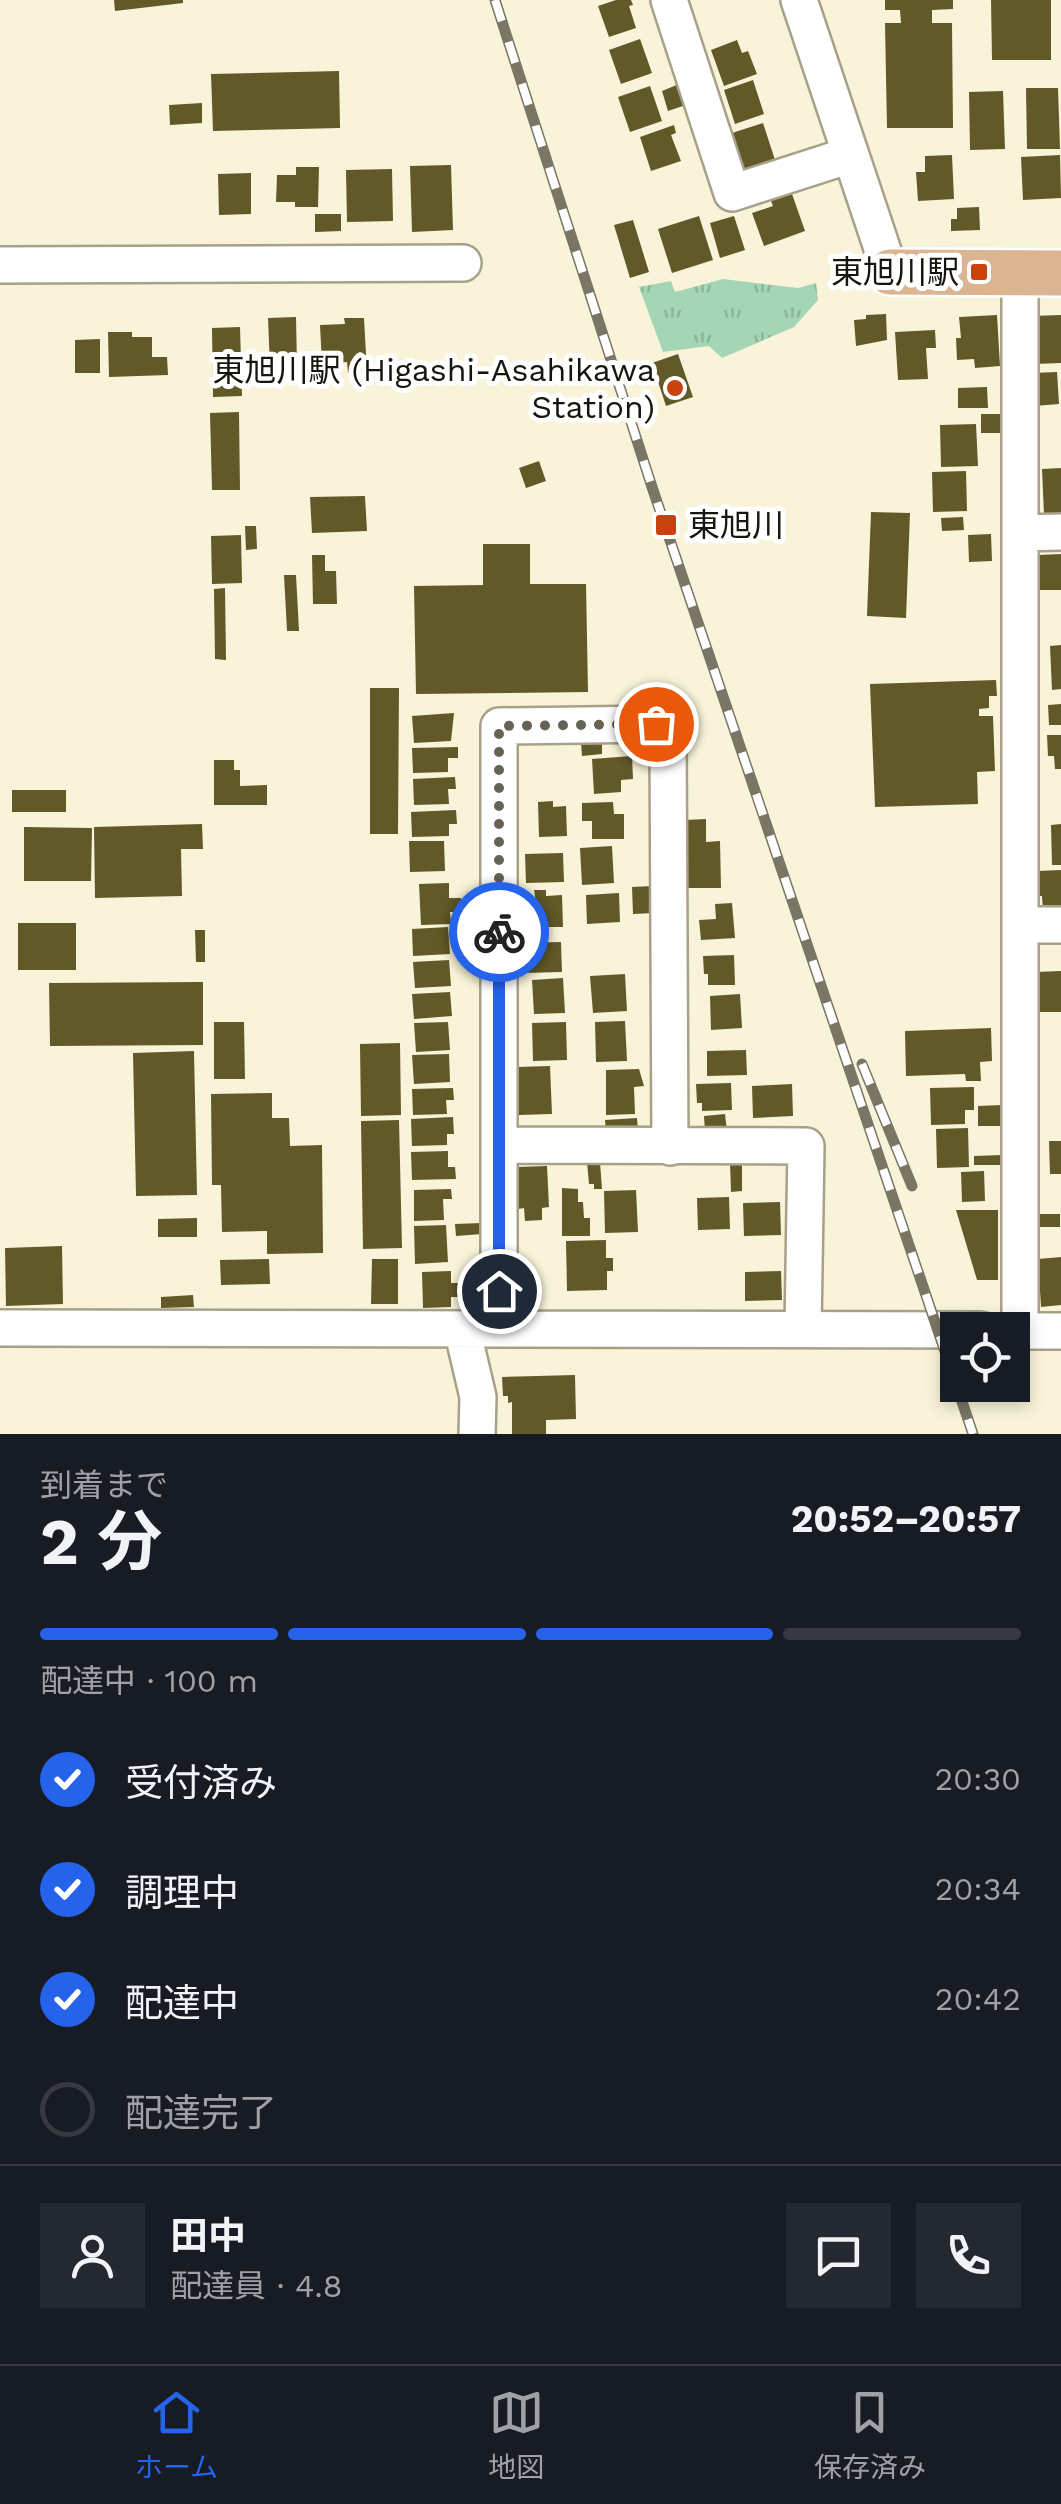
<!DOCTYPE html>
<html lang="ja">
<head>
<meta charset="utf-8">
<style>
	body { margin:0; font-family:"Work Sans","Noto Sans JP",sans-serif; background:#242831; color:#f1f3f6; height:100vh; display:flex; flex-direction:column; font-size:38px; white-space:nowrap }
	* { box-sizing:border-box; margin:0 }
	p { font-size:32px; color:#9ea1a6 }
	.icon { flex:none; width:55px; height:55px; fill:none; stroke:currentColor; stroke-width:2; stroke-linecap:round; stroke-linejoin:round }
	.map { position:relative; height:1434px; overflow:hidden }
	.panel { display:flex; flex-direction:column; background:#171b24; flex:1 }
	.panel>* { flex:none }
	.controls { position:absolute; left:940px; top:1312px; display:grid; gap:20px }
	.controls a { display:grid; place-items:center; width:90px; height:90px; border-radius:0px; background:#171b24; box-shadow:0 5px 15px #0003; font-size:50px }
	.pin { position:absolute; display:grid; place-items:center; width:85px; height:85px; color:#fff; margin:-42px; border:5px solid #fff; border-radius:50%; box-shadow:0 2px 10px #0007 }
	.courier { position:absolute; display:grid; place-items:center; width:100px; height:100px; margin:-50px; border:8px solid #2563eb; border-radius:50%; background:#fff; color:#222; box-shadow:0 2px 12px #0007 }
	.head em { font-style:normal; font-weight:700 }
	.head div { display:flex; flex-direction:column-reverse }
	.head { display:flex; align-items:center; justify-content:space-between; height:170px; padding:0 40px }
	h1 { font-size:65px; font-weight:700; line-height:75px }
	.bar { display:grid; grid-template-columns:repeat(4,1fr); gap:15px 10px; align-content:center; height:120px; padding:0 40px }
	.bar i { height:12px; border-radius:8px; background:#363941 }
	.bar .on { background:#2563eb }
	.bar p { grid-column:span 4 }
	.line { display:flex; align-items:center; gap:25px; padding:0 40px; border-top:2px solid #363941 }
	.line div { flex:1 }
	.round { display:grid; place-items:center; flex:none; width:105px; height:105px; border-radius:0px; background:#242831 }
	ol { padding:0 40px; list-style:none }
	li { display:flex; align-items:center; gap:30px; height:110px }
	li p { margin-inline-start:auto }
	li .icon { padding:10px; border-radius:50%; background:#2563eb; color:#fff; stroke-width:4 }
	li:last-child { color:#9ea1a6 }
	li i { width:55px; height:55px; border:5px solid #363941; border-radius:50% }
	.menu { display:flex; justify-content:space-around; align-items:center; height:140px; border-top:2px solid #363941; background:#171b24; font-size:28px; color:#9ea1a6 }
	.menu a { display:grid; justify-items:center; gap:5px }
	.menu .on { color:#2563eb }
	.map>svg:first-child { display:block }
</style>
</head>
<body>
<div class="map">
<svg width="1061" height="1434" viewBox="0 0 1061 1434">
	<defs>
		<pattern id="grass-tufts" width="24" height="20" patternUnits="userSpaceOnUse" patternTransform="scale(2.5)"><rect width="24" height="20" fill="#a4d5b4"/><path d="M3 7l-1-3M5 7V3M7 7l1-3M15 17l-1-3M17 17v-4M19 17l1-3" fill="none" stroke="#8cb69a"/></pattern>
	</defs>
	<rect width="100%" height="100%" fill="#f9f4d9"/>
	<path fill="url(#grass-tufts)" d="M 723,279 L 798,288 L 816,283 L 818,300 L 794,327 L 722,358 L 709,346 L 663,352 L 639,287 L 671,281 L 675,292 Z"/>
	<path fill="#625928" d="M 114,0 L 183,0 L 183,3 L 115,11 Z
		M 616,0 L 631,0 L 633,5 L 629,6 L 636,28 L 609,37 L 598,6 Z
		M 885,0 L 953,0 L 953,9 L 932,10 L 932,23 L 952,23 L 953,128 L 887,128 L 885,23 L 901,23 L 900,10 L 885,10 Z
		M 991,0 L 1051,0 L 1051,60 L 992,60 Z
		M 640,39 L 652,73 L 621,84 L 609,50 Z
		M 737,40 L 742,53 L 748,51 L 757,74 L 724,86 L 711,50 Z
		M 339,71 L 340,128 L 213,131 L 211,74 Z
		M 753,80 L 764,114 L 735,124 L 724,90 Z
		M 679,84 L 686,105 L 668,111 L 662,91 Z
		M 650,86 L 662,121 L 630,132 L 618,97 Z
		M 1026,88 L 1058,88 L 1060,149 L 1027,149 Z
		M 1003,91 L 1005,149 L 970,150 L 969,92 Z
		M 202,103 L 202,123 L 170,125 L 169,105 Z
		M 763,123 L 775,160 L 745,170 L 732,133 Z
		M 674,125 L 676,133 L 671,135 L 681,161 L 651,171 L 640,137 Z
		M 952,155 L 954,199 L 918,201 L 916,172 L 925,172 L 925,156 Z
		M 1060,155 L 1061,198 L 1023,200 L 1021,157 Z
		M 451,165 L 453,230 L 412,232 L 410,166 Z
		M 296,167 L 319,167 L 318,207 L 295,207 L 295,202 L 276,202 L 277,175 L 296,175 Z
		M 392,169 L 393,221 L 347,222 L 346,170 Z
		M 251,173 L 251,214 L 219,215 L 218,174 Z
		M 792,194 L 805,231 L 764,246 L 752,213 L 773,206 L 771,201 Z
		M 979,207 L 980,230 L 951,231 L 951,219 L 957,219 L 957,208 Z
		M 315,214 L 341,214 L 341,231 L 315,232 Z
		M 699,216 L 713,260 L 672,273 L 658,229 Z
		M 734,216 L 745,250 L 720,258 L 710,223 Z
		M 633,220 L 649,272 L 630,278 L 614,225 Z
		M 886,314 L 887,340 L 856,346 L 854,320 L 866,319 L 866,315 Z
		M 997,315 L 1000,366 L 975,368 L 974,359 L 957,360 L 956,338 L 961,338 L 959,317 Z
		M 1061,315 L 1061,363 L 1034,364 L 1032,316 Z
		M 296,317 L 297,366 L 270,367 L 268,318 Z
		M 344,318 L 364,318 L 367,372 L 348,373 L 347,362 L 322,364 L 320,325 L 345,324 Z
		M 240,327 L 242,396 L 213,397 L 212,328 Z
		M 935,330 L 936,348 L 926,348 L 928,379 L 898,380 L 895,332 Z
		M 108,332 L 132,332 L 132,337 L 152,337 L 152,357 L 167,357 L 168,375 L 109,377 Z
		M 100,339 L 100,373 L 75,373 L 75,340 Z
		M 678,354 L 693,397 L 666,406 L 652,363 Z
		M 1057,372 L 1059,404 L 1034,406 L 1032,373 Z
		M 987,387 L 988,408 L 958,408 L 958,388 Z
		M 239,412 L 240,490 L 212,490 L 210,413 Z
		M 981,414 L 1001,414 L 1001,433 L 981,433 Z
		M 976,424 L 978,466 L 941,467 L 940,425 Z
		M 539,461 L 546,481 L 526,488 L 519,468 Z
		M 1061,468 L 1061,513 L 1044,514 L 1042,469 Z
		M 966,471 L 967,511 L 933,512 L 932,472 Z
		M 365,496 L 367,531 L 312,533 L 310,497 Z
		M 871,512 L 910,513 L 906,618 L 867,616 Z
		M 963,517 L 964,530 L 942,531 L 941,518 Z
		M 245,526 L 256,526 L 257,549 L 246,550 Z
		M 991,534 L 992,561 L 969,562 L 968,535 Z
		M 241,535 L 242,583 L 212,584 L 211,536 Z
		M 483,544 L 530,544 L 530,584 L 586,584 L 588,692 L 416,694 L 414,586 L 483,585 Z
		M 1061,554 L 1061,590 L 1040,590 L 1039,555 Z
		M 312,555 L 325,555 L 325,571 L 336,571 L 337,604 L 313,604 Z
		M 284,575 L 296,575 L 299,631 L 287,631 Z
		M 225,588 L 226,660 L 215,659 L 214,589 Z
		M 1061,645 L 1061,689 L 1052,690 L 1050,646 Z
		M 996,680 L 997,696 L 989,696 L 989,708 L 979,709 L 979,716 L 993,716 L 995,771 L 977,772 L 978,804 L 875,807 L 870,684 Z
		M 370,688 L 399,688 L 398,834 L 370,834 Z
		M 1061,704 L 1061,725 L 1049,725 L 1048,705 Z
		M 454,713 L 451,741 L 414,743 L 412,716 Z
		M 1047,735 L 1061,735 L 1061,769 L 1055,769 L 1054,756 L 1048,756 Z
		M 602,741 L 602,754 L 582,756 L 581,742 Z
		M 458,747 L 458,758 L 448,758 L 448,772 L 413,773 L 412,748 Z
		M 632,756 L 633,779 L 621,780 L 621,792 L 594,794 L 592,759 Z
		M 214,760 L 234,760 L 234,770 L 240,770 L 240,786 L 267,785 L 267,805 L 214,805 Z
		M 455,777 L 456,789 L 448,789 L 449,804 L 414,805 L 413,779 Z
		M 12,790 L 66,790 L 66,812 L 12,812 Z
		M 553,801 L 553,807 L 566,806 L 567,836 L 539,837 L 538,802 Z
		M 613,802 L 614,814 L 624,814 L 624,839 L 592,839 L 592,821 L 582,821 L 582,803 Z
		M 456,810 L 457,824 L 449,824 L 449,836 L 412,837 L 411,812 Z
		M 706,819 L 706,842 L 720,841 L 721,888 L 686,888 L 685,820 Z
		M 202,824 L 203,849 L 181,849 L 182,896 L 95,898 L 94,827 Z
		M 1061,824 L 1061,865 L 1052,865 L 1051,825 Z
		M 24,827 L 92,828 L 91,881 L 24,881 Z
		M 409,841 L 444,841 L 445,871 L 410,872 Z
		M 612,846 L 614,883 L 582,885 L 580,848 Z
		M 563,853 L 564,882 L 526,883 L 525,854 Z
		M 1061,870 L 1061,911 L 1043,911 L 1042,896 L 1037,896 L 1037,871 Z
		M 449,883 L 449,898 L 461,898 L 462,912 L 450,912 L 451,924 L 421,925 L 419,884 Z
		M 652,886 L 654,913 L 633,914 L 632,887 Z
		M 534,890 L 546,890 L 546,896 L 562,895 L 563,927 L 540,927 Z
		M 619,893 L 620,922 L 587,924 L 586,895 Z
		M 732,903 L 735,938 L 701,940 L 699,920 L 716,919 L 715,904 Z
		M 18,923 L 76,923 L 76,970 L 18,970 Z
		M 448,927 L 450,954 L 413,956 L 412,929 Z
		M 195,930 L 205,930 L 205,962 L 196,962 Z
		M 561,942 L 562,972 L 523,973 L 522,943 Z
		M 734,955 L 735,985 L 708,985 L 708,974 L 704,974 L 703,956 Z
		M 449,960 L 451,986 L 415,988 L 413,962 Z
		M 1061,971 L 1061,1012 L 1038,1012 L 1036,972 Z
		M 625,974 L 627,1011 L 593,1013 L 590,976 Z
		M 563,978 L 565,1013 L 534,1014 L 532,980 Z
		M 203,982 L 203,1045 L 50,1046 L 49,983 Z
		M 450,992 L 452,1016 L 414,1019 L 412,994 Z
		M 740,994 L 742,1028 L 711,1030 L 710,996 Z
		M 625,1021 L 627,1061 L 596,1062 L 595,1022 Z
		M 214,1022 L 244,1022 L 245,1079 L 214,1079 Z
		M 448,1022 L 450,1050 L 416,1052 L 414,1023 Z
		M 566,1022 L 567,1060 L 533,1061 L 532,1023 Z
		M 991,1028 L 992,1061 L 980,1062 L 981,1081 L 966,1081 L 965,1074 L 906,1076 L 905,1031 Z
		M 400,1043 L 401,1115 L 361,1116 L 360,1044 Z
		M 746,1050 L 747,1075 L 707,1076 L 707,1051 Z
		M 194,1051 L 197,1195 L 136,1196 L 133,1053 Z
		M 449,1054 L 450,1082 L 414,1084 L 412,1055 Z
		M 550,1066 L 552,1114 L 519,1115 L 517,1067 Z
		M 639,1069 L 644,1086 L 634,1087 L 635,1114 L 606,1115 L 606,1070 Z
		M 731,1083 L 732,1110 L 702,1111 L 702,1103 L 697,1103 L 696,1084 Z
		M 792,1084 L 793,1116 L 753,1118 L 752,1086 Z
		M 974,1087 L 974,1110 L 965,1110 L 965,1124 L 931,1125 L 930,1088 Z
		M 453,1088 L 454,1100 L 446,1100 L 447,1114 L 413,1115 L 412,1089 Z
		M 272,1093 L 272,1118 L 289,1118 L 290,1146 L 322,1145 L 323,1253 L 267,1254 L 267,1231 L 222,1232 L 221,1185 L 212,1185 L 211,1094 Z
		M 1002,1105 L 1002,1126 L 978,1126 L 978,1106 Z
		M 725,1114 L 727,1131 L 705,1133 L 704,1116 Z
		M 453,1117 L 454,1134 L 447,1134 L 447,1145 L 412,1146 L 411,1119 Z
		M 637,1118 L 638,1130 L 606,1132 L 605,1120 Z
		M 399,1120 L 402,1248 L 363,1249 L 361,1121 Z
		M 968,1128 L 969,1167 L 937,1168 L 936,1129 Z
		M 1049,1141 L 1061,1141 L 1061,1174 L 1050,1174 Z
		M 448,1151 L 448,1167 L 455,1167 L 456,1179 L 412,1180 L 411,1152 Z
		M 1002,1155 L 1002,1165 L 974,1165 L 974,1156 Z
		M 587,1162 L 600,1162 L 602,1189 L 594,1189 L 594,1184 L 589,1184 Z
		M 730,1163 L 742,1163 L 742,1191 L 731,1192 Z
		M 547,1166 L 549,1207 L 542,1208 L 542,1220 L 525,1221 L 524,1208 L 518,1209 L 517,1167 Z
		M 984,1171 L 985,1201 L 962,1202 L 961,1172 Z
		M 562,1188 L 578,1189 L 578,1202 L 583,1202 L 584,1218 L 590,1218 L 590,1236 L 562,1236 Z
		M 451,1189 L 452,1199 L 443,1199 L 444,1220 L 414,1221 L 414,1190 Z
		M 636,1190 L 638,1232 L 605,1233 L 604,1191 Z
		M 729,1197 L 730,1229 L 698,1230 L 697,1198 Z
		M 780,1202 L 781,1235 L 744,1236 L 743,1203 Z
		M 956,1210 L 998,1210 L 998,1280 L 977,1280 Z
		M 1033,1214 L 1060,1214 L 1060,1227 L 1033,1227 Z
		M 197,1218 L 197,1237 L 158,1237 L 158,1219 Z
		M 482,1223 L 482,1234 L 456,1236 L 455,1224 Z
		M 446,1225 L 448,1262 L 415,1264 L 414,1226 Z
		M 606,1240 L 606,1258 L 613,1258 L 613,1271 L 607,1271 L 607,1290 L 567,1291 L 566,1241 Z
		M 62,1246 L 63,1304 L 6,1306 L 5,1248 Z
		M 1061,1257 L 1061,1305 L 1041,1307 L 1038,1259 Z
		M 269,1259 L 270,1284 L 221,1285 L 220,1260 Z
		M 372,1259 L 398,1259 L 398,1304 L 371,1304 Z
		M 451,1271 L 451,1283 L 465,1283 L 465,1297 L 451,1297 L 451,1307 L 423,1308 L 422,1272 Z
		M 781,1271 L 782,1300 L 745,1301 L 745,1272 Z
		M 193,1295 L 194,1307 L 161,1308 L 161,1297 Z
		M 575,1375 L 576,1419 L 546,1420 L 546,1434 L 512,1434 L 512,1402 L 508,1403 L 508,1396 L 503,1396 L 502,1377 Z"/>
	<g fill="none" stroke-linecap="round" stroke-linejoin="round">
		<g stroke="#a6a188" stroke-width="40">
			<path id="minor" d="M 669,0 L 732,193 L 850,155
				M 799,0 L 890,272
				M 0,265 L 463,263
				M 1020,272 L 1020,1331
				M 1020,533 L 1061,532
				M 1021,925 L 1061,925
				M 499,1145 L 806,1146 L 803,1329
				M 0,1328 L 981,1330
				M 499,1328 L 499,726 L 656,724 L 668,736 L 670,1147
				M 462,1329 L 478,1397 L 477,1434
				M 1012,1331 L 1061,1331"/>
		</g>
		<g stroke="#fff" stroke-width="50">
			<path id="major" d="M 890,272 L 1061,273"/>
		</g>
		<use href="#minor" stroke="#fff" stroke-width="35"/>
		<use href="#major" stroke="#dbb491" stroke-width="45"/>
		<g stroke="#797665" stroke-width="11">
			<path id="rail" d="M 495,0 L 652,487 L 973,1434
				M 862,1064 L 912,1186"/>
		</g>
		<use href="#rail" stroke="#fff" stroke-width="8" stroke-dasharray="22" stroke-linecap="butt"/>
	</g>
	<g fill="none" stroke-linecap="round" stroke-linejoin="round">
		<path stroke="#666354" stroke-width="10" stroke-dasharray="0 18" d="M 499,932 L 499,726 L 656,724"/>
		<path stroke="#2563eb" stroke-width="12" d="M 499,1291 L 499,932"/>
	</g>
	<g fill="#c9420d" stroke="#fff" stroke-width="4">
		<rect x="969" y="262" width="20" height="20" rx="5"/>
		<circle cx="675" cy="388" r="10"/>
		<rect x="654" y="513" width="24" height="24" rx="5"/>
	</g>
	<g text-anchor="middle" stroke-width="10" stroke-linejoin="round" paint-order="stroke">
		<g font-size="32" fill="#17150c" stroke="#fff" text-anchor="end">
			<text x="959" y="283">東旭川駅</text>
			<text x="655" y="381">東旭川駅 (Higashi-Asahikawa<tspan x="655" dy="37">Station)</tspan></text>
			<text x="688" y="536" text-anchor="start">東旭川</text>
		</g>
	</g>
</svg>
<div class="controls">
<a><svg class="icon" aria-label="locate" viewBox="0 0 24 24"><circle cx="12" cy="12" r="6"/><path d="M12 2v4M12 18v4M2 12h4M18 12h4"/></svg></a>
</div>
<div class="pin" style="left:656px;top:724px;background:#ea580c"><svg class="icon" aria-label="bag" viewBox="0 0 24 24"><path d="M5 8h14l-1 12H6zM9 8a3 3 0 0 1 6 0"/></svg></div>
<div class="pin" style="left:499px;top:1291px;background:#1f2937"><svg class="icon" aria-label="home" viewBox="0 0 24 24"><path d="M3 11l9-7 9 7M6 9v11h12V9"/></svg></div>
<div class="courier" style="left:499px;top:932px"><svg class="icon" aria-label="bike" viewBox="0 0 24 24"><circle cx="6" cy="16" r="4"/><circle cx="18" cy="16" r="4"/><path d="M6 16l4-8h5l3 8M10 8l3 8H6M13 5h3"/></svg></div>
</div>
<section class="panel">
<div class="head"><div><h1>2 分</h1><p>到着まで</p></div><em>20:52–20:57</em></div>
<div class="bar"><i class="on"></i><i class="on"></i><i class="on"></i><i></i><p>配達中 · 100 m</p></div>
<ol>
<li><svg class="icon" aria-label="check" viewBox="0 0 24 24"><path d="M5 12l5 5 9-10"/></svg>受付済み<p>20:30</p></li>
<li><svg class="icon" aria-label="check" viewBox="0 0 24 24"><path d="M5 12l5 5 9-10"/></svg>調理中<p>20:34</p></li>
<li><svg class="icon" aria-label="check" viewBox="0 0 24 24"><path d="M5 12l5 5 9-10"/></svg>配達中<p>20:42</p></li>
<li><i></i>配達完了</li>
</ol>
<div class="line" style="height:180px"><a class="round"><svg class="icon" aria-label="person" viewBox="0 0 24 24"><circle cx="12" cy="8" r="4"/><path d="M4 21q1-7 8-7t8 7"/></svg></a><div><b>田中</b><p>配達員 · 4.8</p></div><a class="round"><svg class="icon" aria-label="chat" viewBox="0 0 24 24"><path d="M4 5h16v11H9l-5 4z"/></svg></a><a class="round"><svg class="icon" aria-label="phone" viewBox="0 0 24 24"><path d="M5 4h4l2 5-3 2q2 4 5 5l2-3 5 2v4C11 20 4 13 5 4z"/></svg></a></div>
</section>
<nav class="menu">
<a class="on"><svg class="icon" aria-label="home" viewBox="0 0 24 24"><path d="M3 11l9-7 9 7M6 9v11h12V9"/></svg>ホーム</a>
<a><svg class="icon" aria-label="map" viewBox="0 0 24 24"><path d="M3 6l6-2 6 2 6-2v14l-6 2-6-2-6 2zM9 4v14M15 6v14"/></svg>地図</a>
<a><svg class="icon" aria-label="saved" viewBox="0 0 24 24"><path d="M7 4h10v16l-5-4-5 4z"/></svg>保存済み</a>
</nav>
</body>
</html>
